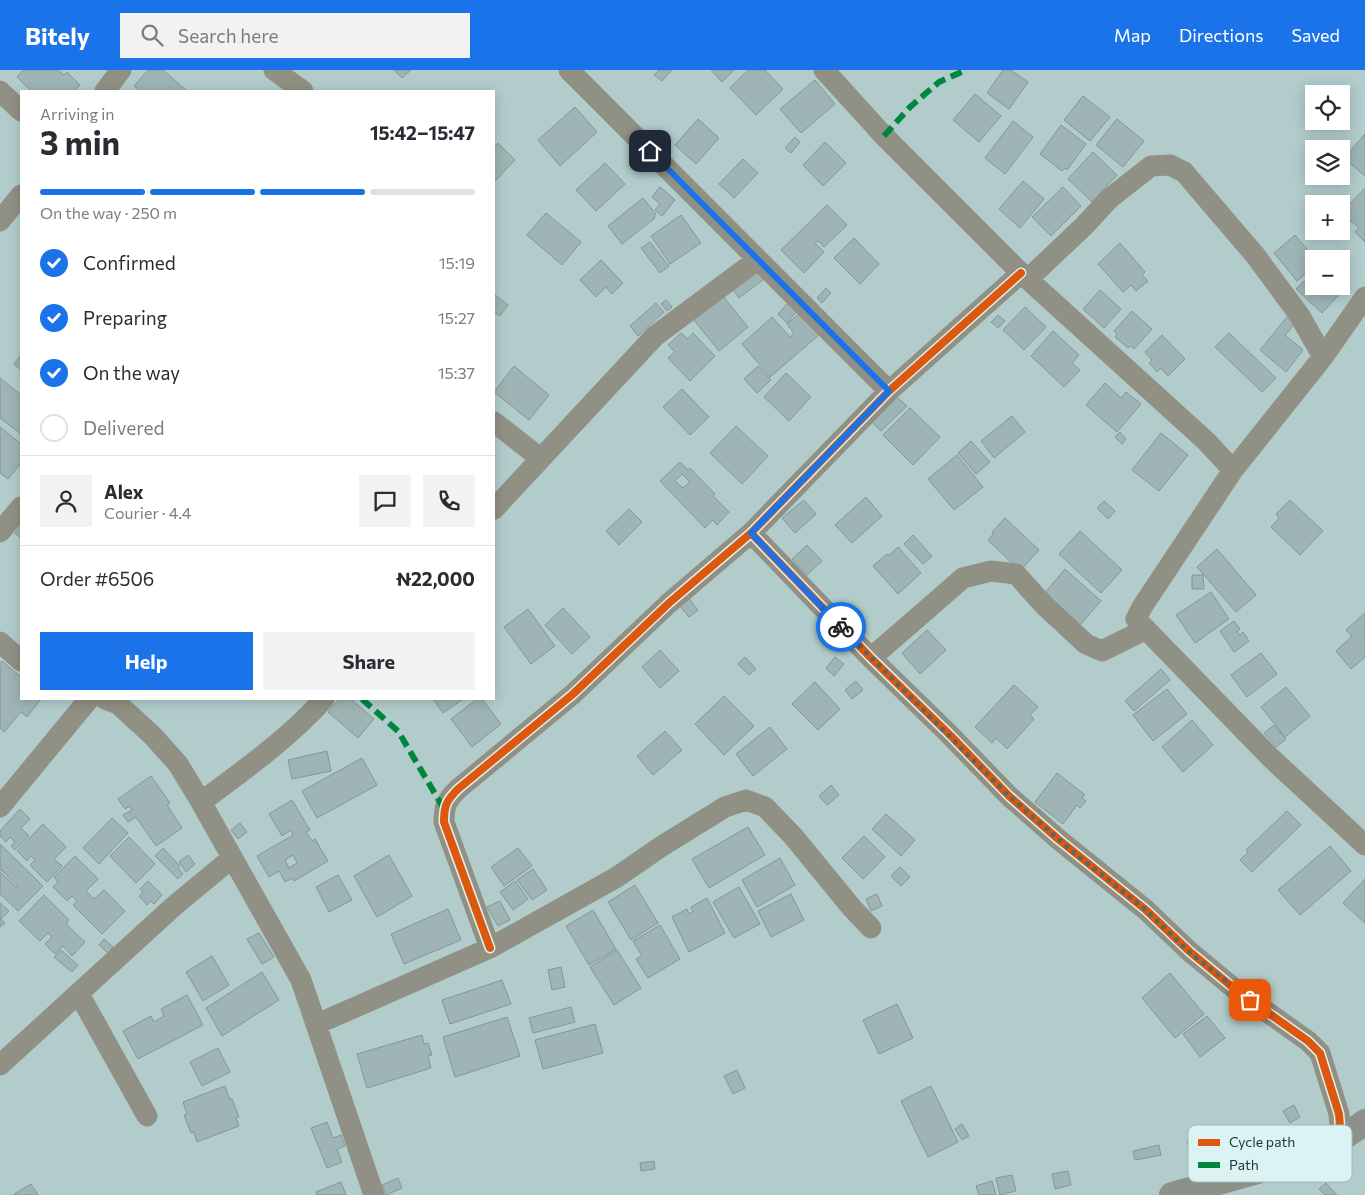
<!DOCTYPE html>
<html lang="en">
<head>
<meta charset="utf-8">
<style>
	body { margin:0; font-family:Commissioner,sans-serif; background:#f2f2f3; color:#2b2b33; height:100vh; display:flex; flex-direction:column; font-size:19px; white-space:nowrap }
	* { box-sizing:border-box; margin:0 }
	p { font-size:16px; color:#7c7c81 }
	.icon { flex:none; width:28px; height:28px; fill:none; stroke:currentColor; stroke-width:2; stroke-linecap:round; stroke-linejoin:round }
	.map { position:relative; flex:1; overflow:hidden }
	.details { position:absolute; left:20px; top:20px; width:475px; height:610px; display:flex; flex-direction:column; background:#fff; border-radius:0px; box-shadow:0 2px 12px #0003 }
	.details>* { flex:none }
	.buttons { position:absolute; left:1305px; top:15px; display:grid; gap:10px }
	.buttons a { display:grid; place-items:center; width:45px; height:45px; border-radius:0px; background:#fff; box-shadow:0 2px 12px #0003; font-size:25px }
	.pin { position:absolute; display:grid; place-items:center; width:42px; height:42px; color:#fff; margin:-21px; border-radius:10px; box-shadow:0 2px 8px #0006 }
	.courier { position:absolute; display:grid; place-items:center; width:50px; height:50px; margin:-25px; border:4px solid #1a73e8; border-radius:50%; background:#fff; color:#222; box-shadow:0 1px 6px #0007 }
	.head em { font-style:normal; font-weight:700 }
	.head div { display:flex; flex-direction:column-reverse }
	.head { display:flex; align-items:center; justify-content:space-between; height:85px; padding:0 20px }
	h1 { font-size:32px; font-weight:700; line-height:38px }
	.bar { display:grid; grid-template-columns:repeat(4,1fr); gap:8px 5px; align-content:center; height:60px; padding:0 20px }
	.bar i { height:6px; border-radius:4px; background:#e1e1e2 }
	.bar .selected { background:#1a73e8 }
	.bar p { grid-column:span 4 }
	.line { display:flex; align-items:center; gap:12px; padding:0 20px; border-top:1px solid #e1e1e2 }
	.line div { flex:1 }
	.round { display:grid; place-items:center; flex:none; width:52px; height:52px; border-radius:0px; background:#f2f2f3 }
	ol { padding:0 20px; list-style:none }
	li { display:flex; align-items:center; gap:15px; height:55px }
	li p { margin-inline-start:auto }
	li .icon { padding:5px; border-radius:50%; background:#1a73e8; color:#fff; stroke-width:4 }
	li:last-child { color:#7c7c81 }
	li i { width:28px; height:28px; border:2px solid #e1e1e2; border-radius:50% }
	.primary-button { display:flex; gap:10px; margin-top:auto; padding:10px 20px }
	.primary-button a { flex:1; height:58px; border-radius:0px; background:#1a73e8; color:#fff; font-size:20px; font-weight:700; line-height:58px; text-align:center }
	.primary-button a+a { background:#f2f2f3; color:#2b2b33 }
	header { display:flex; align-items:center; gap:30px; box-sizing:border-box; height:70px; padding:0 25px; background:#1a73e8; color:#fff }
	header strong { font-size:24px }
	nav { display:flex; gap:28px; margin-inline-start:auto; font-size:18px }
	.search { width:350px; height:45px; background:#f2f2f3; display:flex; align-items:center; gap:12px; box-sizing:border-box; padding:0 18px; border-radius:0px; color:#7c7c81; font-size:19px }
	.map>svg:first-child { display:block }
</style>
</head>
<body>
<header>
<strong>Bitely</strong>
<div class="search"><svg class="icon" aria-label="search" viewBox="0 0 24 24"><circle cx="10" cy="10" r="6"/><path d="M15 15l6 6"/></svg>Search here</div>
<nav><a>Map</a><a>Directions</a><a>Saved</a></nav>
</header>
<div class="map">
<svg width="1365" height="1125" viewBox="0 0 1365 1125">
	<rect width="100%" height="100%" fill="#b2cccc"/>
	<path fill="#9fb4b4" stroke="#829797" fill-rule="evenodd" d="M 23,0 L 58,0 L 64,5 L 67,2 L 80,15 L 74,21 L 55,21 L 53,20 L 52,21 L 31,21 L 17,7 Z
		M 148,0 L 163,0 L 187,21 L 140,21 L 134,16 Z
		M 394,0 L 411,0 L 402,8 Z
		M 659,0 L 672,0 L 662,11 L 654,5 Z
		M 711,0 L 734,0 L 722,12 Z
		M 748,0 L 765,0 L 783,19 L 756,45 L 730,18 Z
		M 1003,0 L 1011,0 L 1028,12 L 1009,39 L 987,23 Z
		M 815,10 L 835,34 L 801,63 L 780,39 Z
		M 975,24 L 1001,46 L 979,72 L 953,50 Z
		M 1083,26 L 1110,47 L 1090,71 L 1064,50 Z
		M 575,37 L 597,62 L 560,96 L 538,70 Z
		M 698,49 L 719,68 L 696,94 L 675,75 Z
		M 1117,49 L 1144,71 L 1123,97 L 1096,75 Z
		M 1013,51 L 1033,67 L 1005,104 L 985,88 Z
		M 1061,55 L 1086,74 L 1067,100 L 1065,98 L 1062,101 L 1040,84 Z
		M 1365,64 L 1365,106 L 1344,88 Z
		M 795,67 L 800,72 L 791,83 L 785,78 Z
		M 825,72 L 846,93 L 823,116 L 803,95 Z
		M 498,73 L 515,90 L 494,112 L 494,77 Z
		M 1093,82 L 1117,105 L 1092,132 L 1068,109 Z
		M 743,89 L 758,103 L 734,128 L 719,114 Z
		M 605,93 L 625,114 L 596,141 L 576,120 Z
		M 1023,111 L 1044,129 L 1020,158 L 999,139 Z
		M 660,117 L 675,130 L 662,146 L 655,140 L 660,134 L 652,127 Z
		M 1063,117 L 1081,136 L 1051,166 L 1032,147 Z
		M 1364,119 L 1365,120 L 1365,172 L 1355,162 L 1359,158 L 1351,151 L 1349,154 L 1341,146 L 1341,143 Z
		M 643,128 L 656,144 L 654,146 L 655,148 L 622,174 L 608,156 Z
		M 827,135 L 847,155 L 824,177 L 818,171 L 815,173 L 824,182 L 804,203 L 781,180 Z
		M 546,143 L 581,172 L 562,195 L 527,165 Z
		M 681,145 L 701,173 L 670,194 L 651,166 Z
		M 1295,165 L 1313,186 L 1310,188 L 1314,192 L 1314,196 L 1297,211 L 1274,183 Z
		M 854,168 L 879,194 L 860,214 L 834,188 Z
		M 650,172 L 669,196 L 660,203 L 641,178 Z
		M 1120,173 L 1145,202 L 1142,205 L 1148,211 L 1136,221 L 1131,215 L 1123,222 L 1098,194 Z
		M 601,190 L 623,213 L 612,224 L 606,217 L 596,227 L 580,210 Z
		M 758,195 L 767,207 L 739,228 L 730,216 Z
		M 1314,201 L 1314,216 L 1339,216 L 1343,220 L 1322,243 L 1296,219 Z
		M 826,218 L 831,223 L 822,233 L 817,228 Z
		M 1100,220 L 1121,239 L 1104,258 L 1083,239 Z
		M 494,224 L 508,235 L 500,246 L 494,242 Z
		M 722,225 L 748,257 L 719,281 L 693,249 Z
		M 666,230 L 672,237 L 667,241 L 661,234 Z
		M 656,233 L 664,242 L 638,266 L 630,256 Z
		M 788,233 L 797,241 L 787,253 L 778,244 Z
		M 1025,237 L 1046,257 L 1024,280 L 1003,260 Z
		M 1132,241 L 1152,259 L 1134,279 L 1131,276 L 1128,278 L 1115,267 L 1117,264 L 1114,261 Z
		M 800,243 L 819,265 L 770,307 L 742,274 L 772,247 L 790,267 L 794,263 L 787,254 Z
		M 998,245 L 1005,251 L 998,258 L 991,252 Z
		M 1287,247 L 1295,254 L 1285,265 L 1303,280 L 1286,302 L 1260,280 Z
		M 1053,261 L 1079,285 L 1072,293 L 1080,300 L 1064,317 L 1031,286 Z
		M 681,263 L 688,269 L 693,263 L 715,286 L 690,311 L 668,288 L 675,282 L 668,275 Z
		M 1229,263 L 1276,308 L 1262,322 L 1215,277 Z
		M 1162,265 L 1185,289 L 1168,306 L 1161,298 L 1157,302 L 1149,293 L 1152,290 L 1145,282 Z
		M 21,285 L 21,300 L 14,294 Z
		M 514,296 L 549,325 L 529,350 L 494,322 Z
		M 758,296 L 771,310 L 757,323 L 744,309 Z
		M 786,303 L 811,327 L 789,351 L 764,327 Z
		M 0,308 L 21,325 L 21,364 L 0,348 Z
		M 1105,313 L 1121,328 L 1126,322 L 1141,334 L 1117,362 L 1086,335 Z
		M 682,319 L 709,347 L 690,365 L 663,337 Z
		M 897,327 L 907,336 L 881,361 L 872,352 Z
		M 910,338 L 940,367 L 913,395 L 883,365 Z
		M 1012,346 L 1025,362 L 994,388 L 981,371 Z
		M 736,356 L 768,386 L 742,414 L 710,383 Z
		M 0,357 L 21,374 L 21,393 L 8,409 L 0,403 Z
		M 1120,362 L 1126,369 L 1122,374 L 1115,367 Z
		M 1161,363 L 1188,385 L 1159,421 L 1132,400 Z
		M 971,371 L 990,392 L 976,404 L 958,383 Z
		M 957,385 L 983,417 L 954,440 L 928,409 Z
		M 680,392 L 688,400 L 690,398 L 715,424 L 713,426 L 729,442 L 717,455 L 713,450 L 705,458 L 660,411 ZM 682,404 L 690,412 L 683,418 L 675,411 Z
		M 866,427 L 882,446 L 852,473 L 835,455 Z
		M 804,430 L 816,444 L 795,463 L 782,448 Z
		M 1290,430 L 1323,461 L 1300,485 L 1271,457 L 1279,448 L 1276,444 Z
		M 1104,431 L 1115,441 L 1108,449 L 1097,438 Z
		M 629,439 L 642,452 L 619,475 L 606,461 Z
		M 1005,448 L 1039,480 L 1020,501 L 988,470 L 994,463 L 992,462 Z
		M 21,454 L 21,468 L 15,463 Z
		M 1080,461 L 1122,500 L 1101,523 L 1059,484 Z
		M 913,465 L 932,486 L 923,494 L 904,474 Z
		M 807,475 L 822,491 L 807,505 L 792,489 Z
		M 898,477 L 921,503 L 898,524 L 873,496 L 887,484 L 888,486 Z
		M 1217,479 L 1256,525 L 1236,542 L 1197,497 Z
		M 1065,499 L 1101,531 L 1080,555 L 1044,524 Z
		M 1192,505 L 1203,505 L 1204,519 L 1192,519 Z
		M 1211,522 L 1229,549 L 1195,573 L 1176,545 Z
		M 687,526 L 698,540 L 689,547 L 678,534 Z
		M 563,538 L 590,567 L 572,584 L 545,555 Z
		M 528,539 L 555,576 L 531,594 L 504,557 Z
		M 1365,543 L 1365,560 L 1364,561 L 1365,563 L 1365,587 L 1351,599 L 1336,581 L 1352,566 L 1346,560 Z
		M 1234,551 L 1240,559 L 1237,562 L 1240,565 L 1243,562 L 1249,571 L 1234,582 L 1220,561 Z
		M 927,560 L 946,580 L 920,604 L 902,583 Z
		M 660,580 L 679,601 L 660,618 L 642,597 Z
		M 1261,583 L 1277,604 L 1247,627 L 1231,605 Z
		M 745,587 L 756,599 L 749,605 L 738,594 Z
		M 835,587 L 844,594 L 834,606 L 826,598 Z
		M 2,591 L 21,607 L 21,629 L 41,629 L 27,647 L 21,642 L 4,662 L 0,658 L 0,593 Z
		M 1161,599 L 1170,610 L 1134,641 L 1125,631 Z
		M 856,611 L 863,620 L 852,629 L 845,620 Z
		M 815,612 L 840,639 L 818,660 L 792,634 Z
		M 1014,615 L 1038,637 L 1030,645 L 1034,649 L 1007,679 L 996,668 L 992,673 L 975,657 Z
		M 1286,617 L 1310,646 L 1285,667 L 1261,637 Z
		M 1167,619 L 1187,644 L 1153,671 L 1133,645 Z
		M 724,626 L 754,656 L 724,685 L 695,654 Z
		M 339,629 L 351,629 L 374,649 L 358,668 L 328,642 Z
		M 433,629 L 463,629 L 443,643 Z
		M 477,629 L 482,629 L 501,654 L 472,677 L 451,649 Z
		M 1192,650 L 1213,675 L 1183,702 L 1162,677 Z
		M 1274,655 L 1286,669 L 1276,677 L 1264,663 Z
		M 770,657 L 787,679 L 753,706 L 736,684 Z
		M 665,661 L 682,680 L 653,705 L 637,686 Z
		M 327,681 L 331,701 L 292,709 L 288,690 Z
		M 362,688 L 377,715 L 317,748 L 302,721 Z
		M 1057,703 L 1085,725 L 1082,728 L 1086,731 L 1080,738 L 1077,735 L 1063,754 L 1035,732 Z
		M 151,706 L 170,733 L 167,735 L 182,758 L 156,776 L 136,747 L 128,752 L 123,745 L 132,740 L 130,736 L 125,739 L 118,729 Z
		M 831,715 L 839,725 L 827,735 L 819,726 Z
		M 292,730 L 310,760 L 306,762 L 312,771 L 315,769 L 328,791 L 294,811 L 293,808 L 285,812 L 279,801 L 269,807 L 257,786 L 293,765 L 291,760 L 282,766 L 269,744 ZM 293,785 L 297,793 L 289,798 L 285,790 Z
		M 20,739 L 30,749 L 21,758 L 29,766 L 15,780 L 11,776 L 15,772 L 10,767 L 6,772 L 0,766 L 0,761 Z
		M 1287,741 L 1301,755 L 1252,802 L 1240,790 L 1248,782 L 1246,780 Z
		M 886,744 L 915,770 L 901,786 L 872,759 Z
		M 112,748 L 128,763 L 99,794 L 83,778 Z
		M 240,753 L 247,762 L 238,769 L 231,760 Z
		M 43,754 L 66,777 L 54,789 L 62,796 L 47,812 L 30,795 L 35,790 L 31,786 L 27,791 L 17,781 Z
		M 748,757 L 765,785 L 709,818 L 692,789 Z
		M 864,766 L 885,787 L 863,809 L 842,788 Z
		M 129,767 L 155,794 L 136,813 L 110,786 Z
		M 0,774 L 43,816 L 18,841 L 0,824 L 0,802 L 16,817 L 18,816 L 1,800 L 0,801 Z
		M 1330,776 L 1351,801 L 1300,845 L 1278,820 Z
		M 163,778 L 180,796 L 178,798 L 183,804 L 178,809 L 155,786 Z
		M 518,778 L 532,796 L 504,816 L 491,797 Z
		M 188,785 L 195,794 L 186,802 L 179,792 Z
		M 389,785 L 412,826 L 377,847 L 354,806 Z
		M 75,786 L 98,809 L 86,821 L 94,829 L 104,820 L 125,841 L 102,864 L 73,835 L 77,831 L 72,826 L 67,831 L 53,817 L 58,812 L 54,807 Z
		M 780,788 L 795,815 L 757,837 L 742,810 Z
		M 900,797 L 910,807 L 901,816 L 891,806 Z
		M 533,799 L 547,820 L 532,830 L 517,810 Z
		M 338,805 L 352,830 L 329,842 L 316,817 Z
		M 1365,809 L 1365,853 L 1343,833 Z
		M 148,811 L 162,825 L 154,834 L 151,831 L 147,835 L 139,826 L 143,822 L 140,819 Z
		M 515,811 L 528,829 L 513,840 L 500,822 Z
		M 635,815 L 658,853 L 631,870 L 608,832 Z
		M 739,817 L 760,854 L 734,868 L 713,832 Z
		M 791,824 L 804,850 L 771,867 L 758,841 Z
		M 877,824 L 882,836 L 871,841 L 866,829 Z
		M 44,825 L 69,850 L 66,854 L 85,872 L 72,886 L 63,876 L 55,884 L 45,874 L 52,867 L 48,863 L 40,871 L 19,851 Z
		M 707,828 L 725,863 L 689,882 L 672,847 L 687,839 L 689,844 L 693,842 L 691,837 Z
		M 500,831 L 510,850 L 498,856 L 487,837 Z
		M 0,833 L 9,841 L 1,849 L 5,853 L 0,857 Z
		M 448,839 L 461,870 L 404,894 L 391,864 Z
		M 593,840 L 616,879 L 589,895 L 566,856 Z
		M 660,855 L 680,889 L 648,908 L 636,889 L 642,886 L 633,871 Z
		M 259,863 L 274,887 L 262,894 L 247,869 Z
		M 104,869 L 113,877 L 108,883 L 99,875 Z
		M 61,880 L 78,895 L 72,902 L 54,887 Z
		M 617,880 L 641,918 L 614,935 L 590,897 Z
		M 212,886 L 229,915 L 203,931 L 186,902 Z
		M 561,897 L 565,917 L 552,920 L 548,900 Z
		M 262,902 L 279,930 L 222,966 L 206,938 Z
		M 1170,903 L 1204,944 L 1175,968 L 1142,928 Z
		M 502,910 L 511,934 L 450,954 L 442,930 Z
		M 187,925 L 203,955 L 138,989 L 123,961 L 151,946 L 154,952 L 164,946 L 161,939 Z
		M 897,934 L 913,968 L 879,984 L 863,950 Z
		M 571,937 L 575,952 L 533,963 L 529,948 Z
		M 1207,946 L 1225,968 L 1200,987 L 1183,964 Z
		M 507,947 L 520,986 L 455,1007 L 443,967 Z
		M 595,954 L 603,983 L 543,999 L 535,970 Z
		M 422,965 L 424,974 L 428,973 L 432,985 L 428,986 L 431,998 L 367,1018 L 357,984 Z
		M 218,978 L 230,1002 L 202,1016 L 190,992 Z
		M 737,1000 L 745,1018 L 733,1024 L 724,1006 Z
		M 225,1016 L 230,1030 L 232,1029 L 239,1047 L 236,1048 L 239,1056 L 197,1072 L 194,1062 L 191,1063 L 184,1045 L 187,1044 L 183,1032 Z
		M 931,1016 L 958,1072 L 928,1087 L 901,1031 Z
		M 1294,1035 L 1300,1047 L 1290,1053 L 1283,1041 Z
		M 327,1052 L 333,1068 L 341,1065 L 345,1076 L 337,1079 L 342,1092 L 327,1098 L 311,1058 Z
		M 962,1054 L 969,1066 L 962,1070 L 955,1059 Z
		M 1203,1067 L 1206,1080 L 1190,1084 L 1187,1071 Z
		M 1159,1075 L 1161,1085 L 1135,1090 L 1133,1081 Z
		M 654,1091 L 655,1099 L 641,1101 L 640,1093 Z
		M 1068,1101 L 1071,1115 L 1055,1119 L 1052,1104 Z
		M 1012,1105 L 1016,1121 L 1000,1125 L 996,1108 Z
		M 398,1108 L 402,1118 L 386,1125 L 382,1115 Z
		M 992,1111 L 996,1125 L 979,1125 L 976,1116 Z
		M 341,1112 L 346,1125 L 317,1125 L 316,1122 Z
		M 1326,1113 L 1337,1125 L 1325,1125 L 1319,1119 Z
		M 31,1114 L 38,1125 L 15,1125 L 14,1124 Z"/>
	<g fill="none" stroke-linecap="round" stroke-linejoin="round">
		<path stroke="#909084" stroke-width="21" d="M 274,0 L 303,21
			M 569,0 L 889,321
			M 824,0 L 884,66 L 1021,203 L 1206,371 L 1233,400
			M 0,21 L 21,41
			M 105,21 L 121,0
			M 0,151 L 21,125
			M 1028,209 L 1084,156 L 1109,129 L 1151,96 L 1170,95 L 1184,102 L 1255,185 L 1300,246 L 1323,287
			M 1365,227 L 1323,287 L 1233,400 L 1142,537 L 1136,549 L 1271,688 L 1365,775
			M 494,352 L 540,388
			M 494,439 L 655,266 L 757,190
			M 0,462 L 21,437
			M 751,463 L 871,588 L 950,665 L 1009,726 L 1058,769 L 1146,840 L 1189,881 L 1236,920 L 1308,971 L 1320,983 L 1339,1044 L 1341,1069
			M 0,572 L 21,591
			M 871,588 L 963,508 L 991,501 L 1016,504 L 1045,536 L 1086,574 L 1102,581 L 1146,559
			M 105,629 L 118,634 L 152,665 L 178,694 L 201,732 L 301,910 L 374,1125
			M 201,732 C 244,700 288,669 324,629
			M 0,737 L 89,629
			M 490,878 L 444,752 C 444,736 446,731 458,719 L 573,624 L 669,533 L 751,463 L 889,321 L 1021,203
			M 79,924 L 147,1046
			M 317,954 L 490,878 L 617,807 L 662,776 L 725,737 L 746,730 L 765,737 L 793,766 L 852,838 L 871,858
			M 0,995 L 174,836 L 232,788"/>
		<path stroke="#8c9289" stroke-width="26" d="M 1172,1125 L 1283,1094 L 1341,1069 L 1365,1052"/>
		<path stroke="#00873e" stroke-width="6" stroke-dasharray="12 6" stroke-linecap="butt" d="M 884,66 L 910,37 L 939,12 L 966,0
			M 362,629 L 398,661 L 444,739"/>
		<g stroke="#dbf3f2" stroke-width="11">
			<path id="cycleway" d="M 751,463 L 871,588 L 950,665 L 1009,726 L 1058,769 L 1146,840 L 1189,881 L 1236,920 L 1308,971 L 1320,983 L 1339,1044 L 1341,1069
				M 490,878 L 444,752 C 444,736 446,731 458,719 L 573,624 L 669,533 L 751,463 L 889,321 L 1021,203"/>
		</g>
		<use href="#cycleway" stroke="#de570e" stroke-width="8"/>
	</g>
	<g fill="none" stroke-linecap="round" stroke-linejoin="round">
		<path stroke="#546a69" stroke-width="5" stroke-dasharray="0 9" d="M 841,557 L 1009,726 L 1072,781 L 1146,840 L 1188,881 L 1250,930"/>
		<path stroke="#1a73e8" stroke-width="6" d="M 650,81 L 889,321 L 751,463 L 841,557"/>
	</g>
	<rect x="1188" y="1055" width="164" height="57" rx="8" fill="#dbf3f2" stroke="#a3bab9" stroke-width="1"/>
	<rect x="1198" y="1069" width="22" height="7" fill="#de570e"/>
	<rect x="1198" y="1092" width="22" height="6" fill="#00873e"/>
	<g font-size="14" fill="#213534">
		<text x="1229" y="1077">Cycle path</text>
		<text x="1229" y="1100">Path</text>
	</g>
</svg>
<div class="buttons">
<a><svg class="icon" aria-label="locate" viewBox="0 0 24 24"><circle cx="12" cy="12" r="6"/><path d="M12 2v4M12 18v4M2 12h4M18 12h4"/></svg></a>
<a><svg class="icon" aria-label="layers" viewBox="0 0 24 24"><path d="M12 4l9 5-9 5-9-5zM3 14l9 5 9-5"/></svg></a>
<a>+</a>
<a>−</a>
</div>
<div class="pin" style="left:1250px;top:930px;background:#ea580c"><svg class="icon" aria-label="bag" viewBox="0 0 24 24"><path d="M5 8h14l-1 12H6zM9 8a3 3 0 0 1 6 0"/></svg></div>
<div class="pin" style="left:650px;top:81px;background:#1f2937"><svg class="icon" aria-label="home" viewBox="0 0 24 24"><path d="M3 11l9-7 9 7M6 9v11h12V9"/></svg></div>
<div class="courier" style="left:841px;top:557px"><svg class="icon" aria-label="bike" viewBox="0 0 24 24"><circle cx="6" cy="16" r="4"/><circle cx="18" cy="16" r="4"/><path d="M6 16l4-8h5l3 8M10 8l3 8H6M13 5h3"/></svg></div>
<section class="details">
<div class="head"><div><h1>3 min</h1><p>Arriving in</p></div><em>15:42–15:47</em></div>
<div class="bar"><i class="selected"></i><i class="selected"></i><i class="selected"></i><i></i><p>On the way · 250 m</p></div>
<ol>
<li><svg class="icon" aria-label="check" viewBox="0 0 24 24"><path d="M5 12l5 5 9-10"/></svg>Confirmed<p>15:19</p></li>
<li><svg class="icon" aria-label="check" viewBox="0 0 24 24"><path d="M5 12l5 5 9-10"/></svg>Preparing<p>15:27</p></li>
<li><svg class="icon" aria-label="check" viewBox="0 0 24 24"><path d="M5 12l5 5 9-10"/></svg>On the way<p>15:37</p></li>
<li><i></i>Delivered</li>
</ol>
<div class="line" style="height:90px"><a class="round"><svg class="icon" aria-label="person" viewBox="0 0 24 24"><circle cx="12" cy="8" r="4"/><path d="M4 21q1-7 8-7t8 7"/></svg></a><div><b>Alex</b><p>Courier · 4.4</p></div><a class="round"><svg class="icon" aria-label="chat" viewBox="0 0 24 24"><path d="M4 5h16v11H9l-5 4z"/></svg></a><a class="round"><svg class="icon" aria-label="phone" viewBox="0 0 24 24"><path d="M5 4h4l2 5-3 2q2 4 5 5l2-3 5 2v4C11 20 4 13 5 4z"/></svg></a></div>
<div class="line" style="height:65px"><div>Order #6506</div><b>₦22,000</b></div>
<div class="primary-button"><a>Help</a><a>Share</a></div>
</section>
</div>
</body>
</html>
